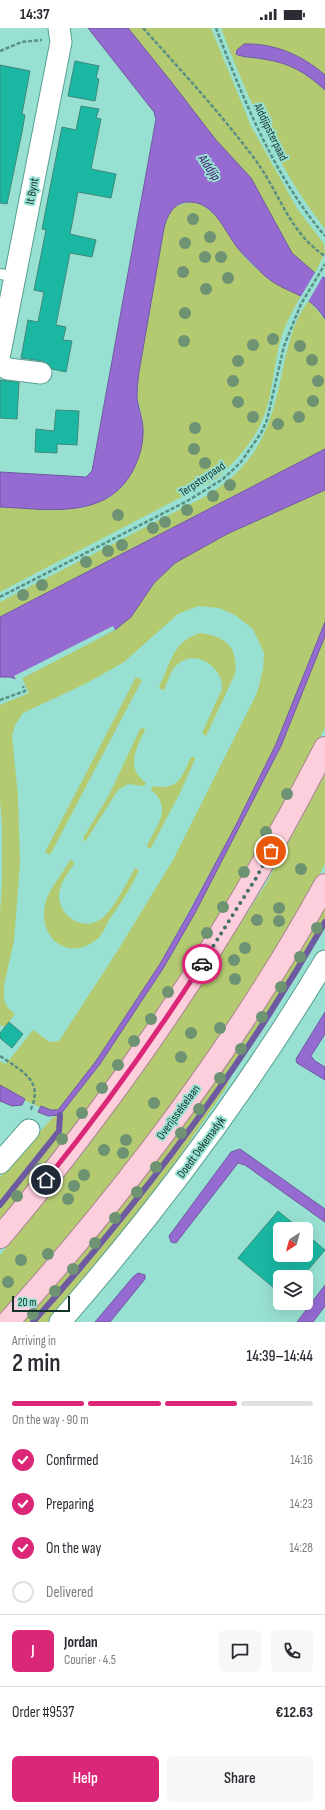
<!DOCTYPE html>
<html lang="en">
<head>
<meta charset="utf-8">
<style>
	body { margin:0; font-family:"Sofia Sans Condensed",sans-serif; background:#f7f7f7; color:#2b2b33; height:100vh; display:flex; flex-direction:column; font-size:15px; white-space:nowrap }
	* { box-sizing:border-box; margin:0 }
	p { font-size:13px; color:#7c7c81 }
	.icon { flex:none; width:22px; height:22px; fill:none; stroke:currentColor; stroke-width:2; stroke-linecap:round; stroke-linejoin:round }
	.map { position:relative; height:1294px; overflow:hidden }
	.drawer { display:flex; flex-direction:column; background:#fff; flex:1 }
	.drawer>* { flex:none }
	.needle { width:26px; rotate:216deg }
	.fabs { position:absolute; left:273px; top:1194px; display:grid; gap:8px }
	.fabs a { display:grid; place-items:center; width:40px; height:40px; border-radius:6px; background:#fff; box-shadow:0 4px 16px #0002; font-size:20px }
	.scale { position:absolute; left:12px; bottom:10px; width:58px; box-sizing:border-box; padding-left:4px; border:2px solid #14332d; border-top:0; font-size:11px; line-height:14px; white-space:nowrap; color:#14332d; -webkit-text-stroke:3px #98e1d2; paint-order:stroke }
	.pin { position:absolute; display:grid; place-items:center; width:34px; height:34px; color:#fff; margin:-17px; border:2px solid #fff; border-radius:50%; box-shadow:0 1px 4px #0007 }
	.courier { position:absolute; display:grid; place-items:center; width:40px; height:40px; margin:-20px; border:3px solid #db2777; border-radius:50%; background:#fff; color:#222; box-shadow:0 1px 5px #0007 }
	.overview em { font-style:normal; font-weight:600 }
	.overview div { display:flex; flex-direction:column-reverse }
	.overview { display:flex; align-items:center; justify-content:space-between; height:68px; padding:0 12px }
	h1 { font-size:26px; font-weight:600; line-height:30px }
	.bar { display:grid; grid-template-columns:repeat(4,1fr); gap:6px 4px; align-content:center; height:48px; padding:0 12px }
	.bar i { height:5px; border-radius:3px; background:#e1e1e2 }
	.bar .on { background:#db2777 }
	.bar p { grid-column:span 4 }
	.line { display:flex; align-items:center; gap:10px; padding:0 12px; border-top:1px solid #e1e1e2 }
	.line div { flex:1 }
	.round { display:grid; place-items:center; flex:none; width:42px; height:42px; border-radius:6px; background:#f7f7f7 }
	ol { padding:0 12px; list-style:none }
	li { display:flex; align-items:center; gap:12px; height:44px }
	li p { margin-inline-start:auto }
	li .icon { padding:4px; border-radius:50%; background:#db2777; color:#fff; stroke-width:4 }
	li:last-child { color:#7c7c81 }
	li i { width:22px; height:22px; border:2px solid #e1e1e2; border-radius:50% }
	.primary-button { display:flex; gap:8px; margin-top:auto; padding:8px 12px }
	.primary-button a { flex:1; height:46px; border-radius:6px; background:#db2777; color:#fff; font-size:16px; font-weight:600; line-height:46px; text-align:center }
	.primary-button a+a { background:#f7f7f7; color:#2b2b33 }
	.status { display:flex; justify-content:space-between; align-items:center; height:28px; padding:0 20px; background:#fff; direction:ltr }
	.status svg { height:11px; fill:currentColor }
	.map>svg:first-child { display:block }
</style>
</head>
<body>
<div class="status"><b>14:37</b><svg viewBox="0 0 49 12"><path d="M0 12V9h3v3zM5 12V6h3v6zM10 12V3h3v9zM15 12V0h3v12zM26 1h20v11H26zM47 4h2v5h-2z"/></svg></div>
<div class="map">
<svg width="325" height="1294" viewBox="0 0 325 1294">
	<rect width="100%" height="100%" fill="#98e1d2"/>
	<path fill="#b4ca71" d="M 128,0 L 211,0 L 251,98 L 298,182 L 324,216 L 325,225 L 315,245 L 292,225 L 251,150 L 216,112 Z
		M 221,0 L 325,0 L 325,47 L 318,41 L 237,22 L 236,26 C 244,31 269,31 280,33 C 297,38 312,50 325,62 L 325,201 C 278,141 248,71 221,0 Z
		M 194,174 C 218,182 225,203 239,222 C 255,244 278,257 301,268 C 292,284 283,300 279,318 C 273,343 272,370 262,393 C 252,416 234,435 216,451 L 0,564 L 0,479 L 57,482 L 83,480 L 110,469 L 124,457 L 135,438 L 142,390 L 137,367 L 139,344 L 164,200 C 169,182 174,176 194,174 Z
		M 309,272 L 325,292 L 325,421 L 0,589 L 0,574 L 208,467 C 260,433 271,399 283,340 C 288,317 294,291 309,272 Z
		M 325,462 L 325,594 L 276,716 L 236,797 L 160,936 L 96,1033 L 58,1082 C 38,1083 17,1067 0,1057 L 0,1033 L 6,1036 L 33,1002 L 50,1014 L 59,1013 L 118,922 L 173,832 L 257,665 L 263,641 L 264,625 L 253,601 L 235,587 L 219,580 L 198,578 L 178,586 L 124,634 L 87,655 L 23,685 L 15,697 L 12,708 L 18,768 L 20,835 L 14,913 L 4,957 L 4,972 L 8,980 L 15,986 L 5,999 L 1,997 L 0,999 L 0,885 L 2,853 L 2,797 L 0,772 L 0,677 L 29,665 L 22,650 L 115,602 L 131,589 L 154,555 L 175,535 L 227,506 Z
		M 200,605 C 225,608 239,619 235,646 L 206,708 L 202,705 L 222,661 C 224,640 197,621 179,635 C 171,641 168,652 164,662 L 162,662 L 159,659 C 170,636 173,613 200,605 Z
		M 325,608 L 325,700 L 291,764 L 204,914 L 100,1068 L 0,1194 L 0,1149 L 53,1089 L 60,1087 L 100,1036 L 164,939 L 195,885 L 281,718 Z
		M 136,649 L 142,652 L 50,827 L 45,824 Z
		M 144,700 L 145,702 C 136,721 125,740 146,755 L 144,758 L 128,756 L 118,762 L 85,814 L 83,810 L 109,767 L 140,701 Z
		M 191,729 L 195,729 L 195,731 L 180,765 L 151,820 L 148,820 L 147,817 C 157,798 173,779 151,762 L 153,758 C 178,763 182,749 191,729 Z
		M 325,746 L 325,836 L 311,863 L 257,950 L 213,1018 L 161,1091 L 82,1192 L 0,1288 L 0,1227 L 83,1125 L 177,994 L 266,856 Z
		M 70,832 L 73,833 L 74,836 C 68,845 60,855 59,866 C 58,888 83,904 101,891 C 112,884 128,853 135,840 L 139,842 C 131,860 120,876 109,892 C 106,898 102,908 96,912 C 68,934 38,910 45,877 C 47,864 63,845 70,832 Z
		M 325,875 L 325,898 L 315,915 L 232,1044 L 226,1060 L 181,1126 L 84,1258 L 51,1294 L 21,1294 Z"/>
	<path fill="#956bd2" stroke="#6e5aa0" d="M 88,0 L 128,0 L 169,51 L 216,112 L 251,150 L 292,225 L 315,245 L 325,250 L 325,291 C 308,263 287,267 265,248 C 257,240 248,232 241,224 C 224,205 216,172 186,174 C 172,176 167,189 164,200 L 139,344 C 138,352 137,361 137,369 C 138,381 144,393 143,405 C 143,419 138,434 131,446 C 104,492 46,481 0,479 L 0,444 L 86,449 L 92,443 L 156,91 L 154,84 Z
		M 244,16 C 274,15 302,27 325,47 L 325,62 C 305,44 290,35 263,31 C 255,29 246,30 238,27 L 236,26 L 237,22 Z
		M 325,421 L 325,462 L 227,506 L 175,535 L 154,555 L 131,589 L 116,601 L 17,651 L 10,649 L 0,649 L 0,589 Z
		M 325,594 L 325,608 L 281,718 L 195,885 L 164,939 L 100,1036 L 60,1087 L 48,1088 L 38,1084 L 41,1078 L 51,1082 L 58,1082 L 96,1033 L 160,936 L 190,883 L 236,797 L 276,716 Z
		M 325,984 L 325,1006 L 311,1028 L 315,1033 L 325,1039 L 325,1052 L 297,1035 L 296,1031 Z
		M 0,1057 L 25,1071 L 22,1077 L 12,1078 L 0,1073 Z
		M 240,1121 L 325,1181 L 325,1194 L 245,1137 L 238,1135 L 176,1215 L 171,1214 L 169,1208 L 231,1124 Z
		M 138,1245 L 145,1247 L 145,1251 L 110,1294 L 95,1294 L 133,1249 Z
		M 325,1257 L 325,1278 L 313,1294 L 297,1294 Z"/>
	<path fill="#98e1d2" d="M 316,243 L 324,246 L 308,274 L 300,270 Z
		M 113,598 L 115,602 L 17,653 L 14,648 Z"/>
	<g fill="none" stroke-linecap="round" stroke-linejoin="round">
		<path stroke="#6e5aa0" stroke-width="6" d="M 0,1177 L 59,1103 L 60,1087
			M 33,1294 C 143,1171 243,1038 325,894"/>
	</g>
	<path fill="#1ab8a3" stroke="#40887c" d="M 75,33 L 99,38 L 96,50 L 99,51 L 95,73 L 68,68 Z
		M 0,37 L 30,43 L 22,86 L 25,87 L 22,104 L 7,176 L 0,175 Z
		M 81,78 L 99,81 L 96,90 L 101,91 L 91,141 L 116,146 L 111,170 L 78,164 L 70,206 L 96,212 L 92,229 L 70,225 L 56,297 L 66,299 L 63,312 L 72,313 L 66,344 L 52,341 L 48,336 L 43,333 L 21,330 L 28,292 L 38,294 L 44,264 L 34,262 L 46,202 L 42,201 L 62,99 L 76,102 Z
		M 0,352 L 19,354 L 17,391 L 0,390 Z
		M 56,382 L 79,383 L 77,417 L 57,416 L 57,425 L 35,424 L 36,401 L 54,403 Z
		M 9,994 L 23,1006 L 12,1020 L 0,1010 L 0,1005 Z
		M 278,1183 L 300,1201 L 280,1201 L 280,1227 L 306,1227 L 306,1206 L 325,1222 L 302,1249 L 280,1249 L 280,1265 L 238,1230 Z"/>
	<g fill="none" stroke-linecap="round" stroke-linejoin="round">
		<g stroke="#579f91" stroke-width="12">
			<path id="lane" d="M 0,246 L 15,249"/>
		</g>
		<g stroke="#579f91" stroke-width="23">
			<path id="street" d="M 0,325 L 61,14 L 59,0
				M 0,336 L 8,341 L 41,345
				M 0,1135 L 29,1102
				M 60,1294 C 159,1181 248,1061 325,933"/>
		</g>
		<g stroke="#aa8490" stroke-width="24">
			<path id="primary" d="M 0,1209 C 32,1172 62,1133 92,1093 C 181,975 258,852 325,720
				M 8,1294 C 127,1162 239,1013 325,857"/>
		</g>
		<path stroke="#5a8f85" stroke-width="2.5" stroke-dasharray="4 2" stroke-linecap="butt" d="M 143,0 C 181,42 220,85 254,130 C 279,163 289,205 325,228
			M 216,0 C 244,73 274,148 325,208
			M 0,23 L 22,14 L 42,12
			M 0,569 L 189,472 L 223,451 L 241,434 L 261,405 L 267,392 L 284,318 L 301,276 L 325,236
			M 0,672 L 25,663 L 23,658
			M 0,1028 C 22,1043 45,1053 30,1083"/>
		<use href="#lane" stroke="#fff" stroke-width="10"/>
		<use href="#street" stroke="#fff" stroke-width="21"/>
		<use href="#primary" stroke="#fdcfdc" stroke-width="22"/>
	</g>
	<g fill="#6d9372">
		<circle cx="193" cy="191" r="6"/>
		<circle cx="210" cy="209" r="6"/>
		<circle cx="185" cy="215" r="6"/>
		<circle cx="205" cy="229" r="6"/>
		<circle cx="221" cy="229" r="6"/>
		<circle cx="183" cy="244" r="6"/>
		<circle cx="228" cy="250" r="6"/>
		<circle cx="206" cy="261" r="6"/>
		<circle cx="185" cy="285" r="6"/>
		<circle cx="273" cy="311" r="6"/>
		<circle cx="184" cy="313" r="6"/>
		<circle cx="253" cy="317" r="6"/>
		<circle cx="300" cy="318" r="6"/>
		<circle cx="312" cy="332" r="6"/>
		<circle cx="238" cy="333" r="6"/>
		<circle cx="233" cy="353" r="6"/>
		<circle cx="318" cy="353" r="6"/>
		<circle cx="313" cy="373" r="6"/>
		<circle cx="238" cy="374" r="6"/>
		<circle cx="253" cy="389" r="6"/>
		<circle cx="299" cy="389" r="6"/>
		<circle cx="278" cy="396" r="6"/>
		<circle cx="195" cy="400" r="6"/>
		<circle cx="194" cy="421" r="6"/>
		<circle cx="205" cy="435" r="6"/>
		<circle cx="230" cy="457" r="6"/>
		<circle cx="213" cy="468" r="6"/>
		<circle cx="187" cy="482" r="6"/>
		<circle cx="118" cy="487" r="6"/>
		<circle cx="165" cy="494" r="6"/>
		<circle cx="153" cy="500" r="6"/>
		<circle cx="122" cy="517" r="6"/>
		<circle cx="108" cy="523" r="6"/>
		<circle cx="86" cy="534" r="6"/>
		<circle cx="42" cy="557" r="6"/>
		<circle cx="23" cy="567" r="6"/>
		<circle cx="287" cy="766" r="6"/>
		<circle cx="266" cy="804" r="6"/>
		<circle cx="301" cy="841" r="6"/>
		<circle cx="244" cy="844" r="6"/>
		<circle cx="223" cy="879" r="6"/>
		<circle cx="279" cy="880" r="6"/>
		<circle cx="257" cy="892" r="6"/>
		<circle cx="279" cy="893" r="6"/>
		<circle cx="317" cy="900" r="6"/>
		<circle cx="207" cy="905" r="6"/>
		<circle cx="245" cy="920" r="6"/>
		<circle cx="300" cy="929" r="6"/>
		<circle cx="234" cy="932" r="6"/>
		<circle cx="189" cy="933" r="6"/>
		<circle cx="235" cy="951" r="6"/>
		<circle cx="281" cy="959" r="6"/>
		<circle cx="168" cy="964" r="6"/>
		<circle cx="262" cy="989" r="6"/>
		<circle cx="151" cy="991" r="6"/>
		<circle cx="220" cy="1000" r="6"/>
		<circle cx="191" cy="1005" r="6"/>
		<circle cx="134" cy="1013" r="6"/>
		<circle cx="241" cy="1021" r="6"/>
		<circle cx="181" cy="1029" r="6"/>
		<circle cx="118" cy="1037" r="6"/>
		<circle cx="220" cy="1050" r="6"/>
		<circle cx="102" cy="1060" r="6"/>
		<circle cx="154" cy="1075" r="6"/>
		<circle cx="199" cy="1081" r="6"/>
		<circle cx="82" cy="1085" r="6"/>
		<circle cx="181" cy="1105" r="6"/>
		<circle cx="62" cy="1111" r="6"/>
		<circle cx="126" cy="1112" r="6"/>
		<circle cx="104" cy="1122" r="6"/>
		<circle cx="123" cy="1125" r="6"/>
		<circle cx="156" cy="1139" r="6"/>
		<circle cx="39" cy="1141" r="6"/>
		<circle cx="84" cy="1147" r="6"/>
		<circle cx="74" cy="1158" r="6"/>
		<circle cx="137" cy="1164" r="6"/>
		<circle cx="17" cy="1168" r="6"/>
		<circle cx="68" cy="1171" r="6"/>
		<circle cx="115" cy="1190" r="6"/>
		<circle cx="95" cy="1215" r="6"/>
		<circle cx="48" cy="1226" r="6"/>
		<circle cx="21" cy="1232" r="6"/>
		<circle cx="73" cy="1241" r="6"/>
		<circle cx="8" cy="1254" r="6"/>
		<circle cx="55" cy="1263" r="6"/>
		<circle cx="33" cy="1286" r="6"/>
	</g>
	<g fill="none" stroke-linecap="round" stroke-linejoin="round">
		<path stroke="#427067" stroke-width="4" stroke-dasharray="0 7.2" d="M 202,936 L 256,850 L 271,823"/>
		<path stroke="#db2777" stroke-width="5" d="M 46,1152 C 102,1083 154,1010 202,936"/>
	</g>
	<g text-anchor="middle" stroke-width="4" stroke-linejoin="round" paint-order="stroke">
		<g font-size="12" fill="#14332d" stroke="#98e1d2">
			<text transform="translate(271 104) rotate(64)" y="4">Alddjipsterpaad</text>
			<text transform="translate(32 163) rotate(-79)" y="4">It Bynt</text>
			<text transform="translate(202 451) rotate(-34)" y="4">Terpsterpaad</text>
			<text transform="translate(178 1084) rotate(-54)" y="4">Overijsselselaan</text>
			<text transform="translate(201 1119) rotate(-54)" y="4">Doedt Dekemadyk</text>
		</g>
		<g font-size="13" font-style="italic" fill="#3e0d6c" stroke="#98e1d2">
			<text transform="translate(210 139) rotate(55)" y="5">Alddjip</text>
		</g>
	</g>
</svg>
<div class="fabs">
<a><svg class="needle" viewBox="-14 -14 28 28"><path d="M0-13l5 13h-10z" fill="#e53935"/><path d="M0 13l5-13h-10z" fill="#7c7c81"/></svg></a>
<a><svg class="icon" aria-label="layers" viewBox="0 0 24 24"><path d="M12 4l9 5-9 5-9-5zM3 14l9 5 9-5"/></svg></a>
</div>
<div class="scale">20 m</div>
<div class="pin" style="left:271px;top:823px;background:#ea580c"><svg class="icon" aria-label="bag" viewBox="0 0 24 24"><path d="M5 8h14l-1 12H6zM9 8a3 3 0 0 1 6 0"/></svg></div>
<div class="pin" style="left:46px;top:1152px;background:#1f2937"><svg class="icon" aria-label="home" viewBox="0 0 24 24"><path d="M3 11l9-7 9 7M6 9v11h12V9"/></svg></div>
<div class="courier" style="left:202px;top:936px"><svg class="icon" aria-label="car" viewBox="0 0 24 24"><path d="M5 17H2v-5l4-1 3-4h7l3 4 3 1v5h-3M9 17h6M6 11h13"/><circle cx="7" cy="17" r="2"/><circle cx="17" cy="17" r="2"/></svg></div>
</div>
<section class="drawer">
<div class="overview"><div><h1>2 min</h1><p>Arriving in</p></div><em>14:39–14:44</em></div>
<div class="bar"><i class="on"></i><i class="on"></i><i class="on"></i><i></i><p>On the way · 90 m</p></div>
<ol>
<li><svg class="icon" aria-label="check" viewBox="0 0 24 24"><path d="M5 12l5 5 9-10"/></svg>Confirmed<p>14:16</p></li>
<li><svg class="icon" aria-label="check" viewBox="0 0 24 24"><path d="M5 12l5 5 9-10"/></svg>Preparing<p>14:23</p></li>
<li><svg class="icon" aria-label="check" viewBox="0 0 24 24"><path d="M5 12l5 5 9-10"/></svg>On the way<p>14:28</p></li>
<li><i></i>Delivered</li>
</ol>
<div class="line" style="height:72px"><b class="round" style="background:#db2777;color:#fff">J</b><div><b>Jordan</b><p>Courier · 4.5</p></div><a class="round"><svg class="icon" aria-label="chat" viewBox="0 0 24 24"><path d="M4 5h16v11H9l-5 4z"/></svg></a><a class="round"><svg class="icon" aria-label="phone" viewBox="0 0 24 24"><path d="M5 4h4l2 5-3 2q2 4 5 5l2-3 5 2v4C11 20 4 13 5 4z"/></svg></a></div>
<div class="line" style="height:52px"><div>Order #9537</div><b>€12.63</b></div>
<div class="primary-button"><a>Help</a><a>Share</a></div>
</section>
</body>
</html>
